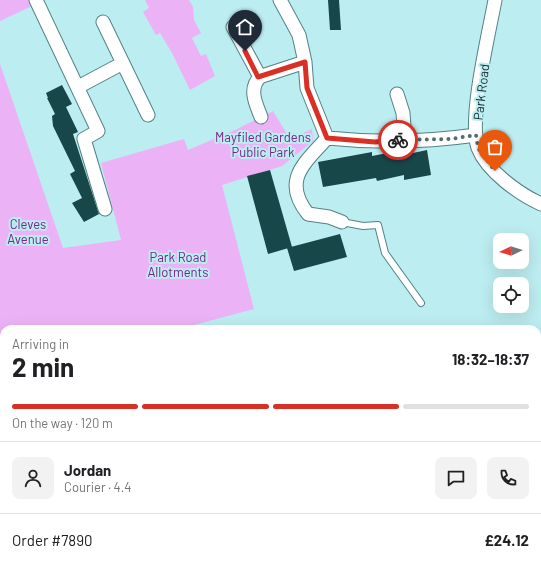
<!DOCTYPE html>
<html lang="en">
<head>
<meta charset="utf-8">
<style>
	body { margin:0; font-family:Barlow,sans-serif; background:#f2f2f2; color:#202124; height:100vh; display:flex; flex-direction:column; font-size:15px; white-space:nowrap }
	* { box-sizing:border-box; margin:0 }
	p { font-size:13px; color:#757577 }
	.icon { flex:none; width:22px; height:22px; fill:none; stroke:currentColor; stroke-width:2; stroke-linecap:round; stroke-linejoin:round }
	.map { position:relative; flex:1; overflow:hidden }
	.sheet { position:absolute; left:0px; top:325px; width:541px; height:248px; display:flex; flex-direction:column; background:#fff; border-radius:12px 12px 0 0; box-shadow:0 4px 16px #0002 }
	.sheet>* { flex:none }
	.needle { width:26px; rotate:265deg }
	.tools { position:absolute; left:493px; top:233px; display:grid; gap:8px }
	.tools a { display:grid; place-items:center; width:36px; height:36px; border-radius:8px; background:#fff; box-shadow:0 4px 16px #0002; font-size:20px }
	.pin { position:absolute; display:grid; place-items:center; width:34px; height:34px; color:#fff; margin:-41px -17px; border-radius:50% 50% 50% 0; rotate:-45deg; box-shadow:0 0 4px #0007 }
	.pin .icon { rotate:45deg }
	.courier { position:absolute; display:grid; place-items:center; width:40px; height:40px; margin:-20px; border:3px solid #d93025; border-radius:50%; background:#fff; color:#222; box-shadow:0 1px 5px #0007 }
	.overview em { font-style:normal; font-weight:700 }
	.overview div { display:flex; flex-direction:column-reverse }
	.overview { display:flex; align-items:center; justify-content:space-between; height:68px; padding:0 12px }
	h1 { font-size:26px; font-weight:700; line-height:30px }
	.bar { display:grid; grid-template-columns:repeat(4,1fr); gap:6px 4px; align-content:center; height:48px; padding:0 12px }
	.bar i { height:5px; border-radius:3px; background:#e0e0e0 }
	.bar .on { background:#d93025 }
	.bar p { grid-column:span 4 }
	.line { display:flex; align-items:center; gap:10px; padding:0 12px; border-top:1px solid #e0e0e0 }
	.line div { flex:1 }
	.round { display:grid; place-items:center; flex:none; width:42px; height:42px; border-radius:8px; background:#f2f2f2 }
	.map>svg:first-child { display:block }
</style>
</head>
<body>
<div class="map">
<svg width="541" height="573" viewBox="0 0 541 573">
	<rect width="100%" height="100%" fill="#bcedf0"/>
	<path fill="#ecb2f6" d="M 0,0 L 32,0 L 34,5 L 0,21 Z
		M 145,0 L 189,0 L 193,7 L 194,20 L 201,33 L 192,38 L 201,56 L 206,54 L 215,76 L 190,90 L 172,53 L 160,33 L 156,35 L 143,12 L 149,8 Z
		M 0,64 L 63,248 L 121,240 L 101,163 L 184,139 L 188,150 L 235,130 L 273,111 L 290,139 L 312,129 L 313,141 L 282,166 L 222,185 L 254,309 L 179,329 L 4,329 L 4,461 L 0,462 Z"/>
	<path fill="#dd96ea" d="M 541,428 L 541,540 L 537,535 L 537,443 Z
		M 4,461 L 4,528 L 0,527 L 0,462 Z"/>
	<path fill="#18474a" d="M 328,0 L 339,0 L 341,30 L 330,30 Z
		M 62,85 L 72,104 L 66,107 L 78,132 L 73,134 L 99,214 L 84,222 L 72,203 L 82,198 L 70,174 L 75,171 L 53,126 L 52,116 L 55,114 L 47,98 L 48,98 L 46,93 Z
		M 427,150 L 431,175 L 404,180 L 404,175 L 377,181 L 376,178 L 323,187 L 318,162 L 372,152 L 372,156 L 398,151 L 399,156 Z
		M 270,170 L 292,247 L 268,254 L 247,176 Z
		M 340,234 L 347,257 L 294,271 L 287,248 Z"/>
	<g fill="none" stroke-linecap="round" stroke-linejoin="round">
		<g stroke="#548285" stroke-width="8">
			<path id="service" d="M 342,222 L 363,226 L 378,225 L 385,253 L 421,303
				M 185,569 L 185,573"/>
		</g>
		<g stroke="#548285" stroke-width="15">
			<path id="minor" d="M 36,0 L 98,131 L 84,139 L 105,209
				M 280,0 L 299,35 L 305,62 L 307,88 L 327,138 C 376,143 427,142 476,135
				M 495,0 C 489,33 468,119 478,148 C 487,171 519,194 541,204
				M 103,22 L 148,115
				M 233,27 L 260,77 C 248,89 256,104 261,117
				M 259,77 L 305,62
				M 78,87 L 123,63
				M 397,94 L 403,113 L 405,140
				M 327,138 C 305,163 281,180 308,214 L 329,217 L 342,222
				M 135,569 L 136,573
				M 318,569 L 323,573
				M 451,569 L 455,573
				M 267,573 L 274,569"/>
		</g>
		<g stroke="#548285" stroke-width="18">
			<path id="tertiary" d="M 537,443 L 541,428
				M 533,569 L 534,573"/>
		</g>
		<use href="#service" stroke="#fff" stroke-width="6"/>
		<use href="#minor" stroke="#fff" stroke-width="13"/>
		<use href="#tertiary" stroke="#fff" stroke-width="16"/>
	</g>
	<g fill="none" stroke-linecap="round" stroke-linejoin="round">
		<path stroke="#506e6f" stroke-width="4" stroke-dasharray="0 7.2" d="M 398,140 L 450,139 L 476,135 L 478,148 L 495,171"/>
		<path stroke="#d93025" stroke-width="5" d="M 245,51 L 258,77 L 305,62 L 307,88 L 327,138 L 375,142 L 398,140"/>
	</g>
	<g text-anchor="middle" stroke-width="4" stroke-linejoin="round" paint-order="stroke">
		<g font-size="13" fill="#16292a" stroke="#bcedf0">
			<text transform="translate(481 92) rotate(-83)" y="5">Park Road</text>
		</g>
		<g font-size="13" fill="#782487" stroke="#bcedf0">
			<text x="263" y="142">Mayfiled Gardens<tspan x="263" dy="15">Public Park</tspan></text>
			<text x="28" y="229">Cleves<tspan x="28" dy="15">Avenue</tspan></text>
			<text x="178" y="262">Park Road<tspan x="178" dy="15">Allotments</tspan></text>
		</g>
	</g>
</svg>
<div class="tools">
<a><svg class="needle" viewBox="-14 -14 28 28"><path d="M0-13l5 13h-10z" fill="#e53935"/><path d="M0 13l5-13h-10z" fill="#757577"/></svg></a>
<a><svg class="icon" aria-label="locate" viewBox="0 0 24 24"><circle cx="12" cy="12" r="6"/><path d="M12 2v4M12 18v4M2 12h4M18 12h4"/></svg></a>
</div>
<div class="pin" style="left:495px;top:171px;background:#ea580c"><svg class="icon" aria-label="bag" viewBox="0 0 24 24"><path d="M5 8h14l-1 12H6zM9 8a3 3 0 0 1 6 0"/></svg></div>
<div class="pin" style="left:245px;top:51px;background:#1f2937"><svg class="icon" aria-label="home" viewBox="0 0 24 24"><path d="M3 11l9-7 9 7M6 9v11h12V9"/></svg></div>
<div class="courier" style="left:398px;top:140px"><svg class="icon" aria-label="bike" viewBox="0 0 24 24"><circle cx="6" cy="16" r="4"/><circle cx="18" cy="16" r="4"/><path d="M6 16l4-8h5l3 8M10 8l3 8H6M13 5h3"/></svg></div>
<section class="sheet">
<div class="overview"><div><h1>2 min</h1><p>Arriving in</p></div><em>18:32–18:37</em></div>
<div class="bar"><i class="on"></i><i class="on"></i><i class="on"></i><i></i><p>On the way · 120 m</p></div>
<div class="line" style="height:72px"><a class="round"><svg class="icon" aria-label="person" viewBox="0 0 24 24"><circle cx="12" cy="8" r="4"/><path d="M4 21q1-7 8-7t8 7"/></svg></a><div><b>Jordan</b><p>Courier · 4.4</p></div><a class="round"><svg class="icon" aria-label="chat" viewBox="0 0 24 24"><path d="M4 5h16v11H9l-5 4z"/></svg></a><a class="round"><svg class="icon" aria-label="phone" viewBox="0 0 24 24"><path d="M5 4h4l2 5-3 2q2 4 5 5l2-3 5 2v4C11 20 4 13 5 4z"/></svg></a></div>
<div class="line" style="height:52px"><div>Order #7890</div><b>£24.12</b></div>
</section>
</div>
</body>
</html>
